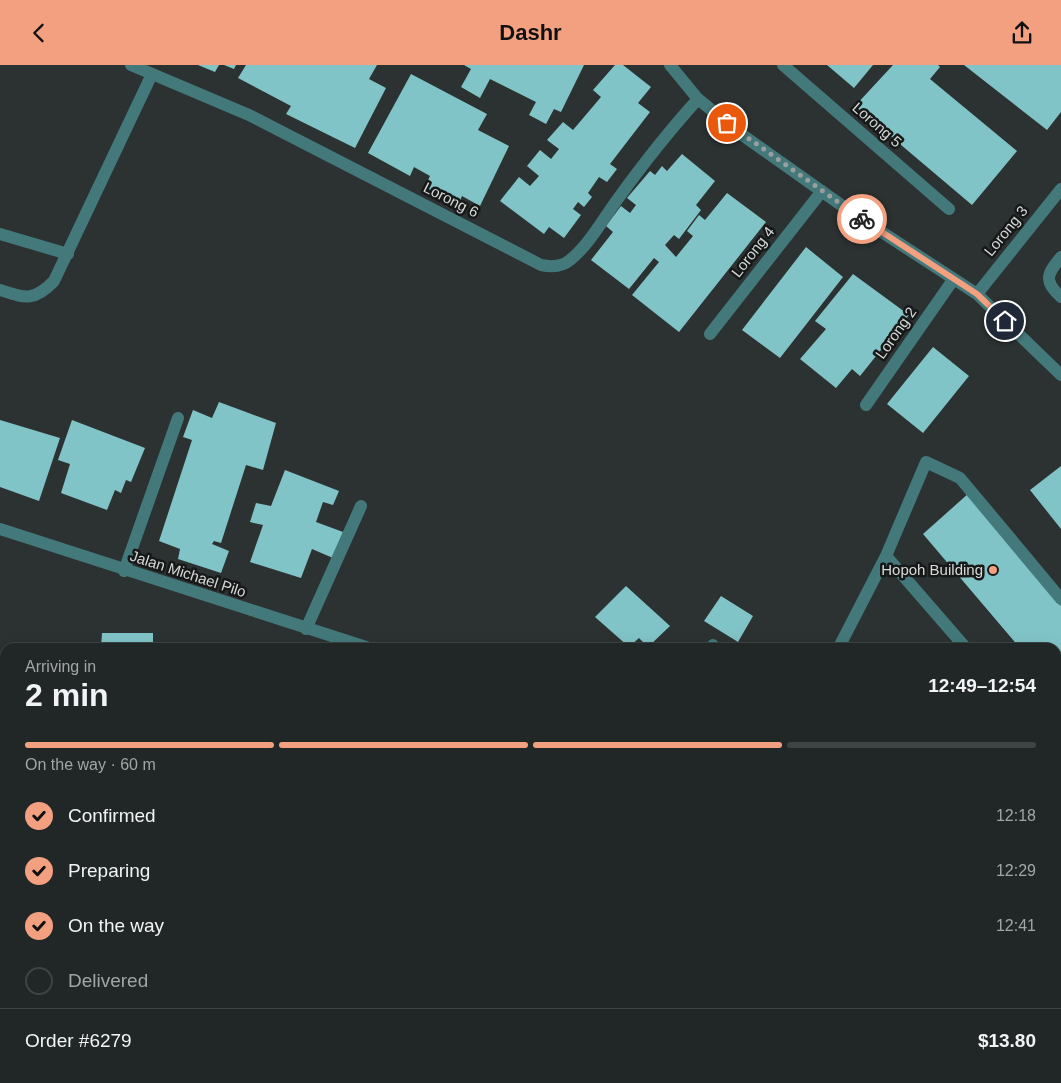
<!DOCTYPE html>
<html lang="en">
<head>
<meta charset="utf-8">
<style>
	body { margin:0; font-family:Helvetica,sans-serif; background:#292e2e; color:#f1f3f6; height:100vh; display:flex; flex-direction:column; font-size:19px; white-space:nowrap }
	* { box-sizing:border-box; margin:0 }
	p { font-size:16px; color:#a2a5a7 }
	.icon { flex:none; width:28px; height:28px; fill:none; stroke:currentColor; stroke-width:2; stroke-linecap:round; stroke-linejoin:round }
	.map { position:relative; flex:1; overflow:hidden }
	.side { position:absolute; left:0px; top:578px; width:1061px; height:441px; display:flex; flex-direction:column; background:#212626; border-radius:15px 15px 0 0; box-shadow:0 5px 20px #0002,0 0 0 1px #3e4343 }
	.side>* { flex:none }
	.pin { position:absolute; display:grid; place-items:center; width:42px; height:42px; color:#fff; margin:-21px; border:2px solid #fff; border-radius:50%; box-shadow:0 1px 5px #0007 }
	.courier { position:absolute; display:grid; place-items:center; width:50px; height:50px; margin:-25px; border:4px solid #f2a080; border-radius:50%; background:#fff; color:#222; box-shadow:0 1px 6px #0007 }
	.summary em { font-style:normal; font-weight:800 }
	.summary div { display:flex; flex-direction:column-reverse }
	.summary { display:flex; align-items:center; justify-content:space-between; height:85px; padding:0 25px }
	h1 { font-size:32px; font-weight:800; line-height:38px }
	.bar { display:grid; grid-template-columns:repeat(4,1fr); gap:8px 5px; align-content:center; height:60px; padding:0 25px }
	.bar i { height:6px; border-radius:4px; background:#3e4343 }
	.bar .active { background:#f2a080 }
	.bar p { grid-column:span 4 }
	.line { display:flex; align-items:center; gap:12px; padding:0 25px; border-top:1px solid #3e4343 }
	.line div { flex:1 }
	ol { padding:0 25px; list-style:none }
	li { display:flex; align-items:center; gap:15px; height:55px }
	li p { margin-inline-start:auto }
	li .icon { padding:5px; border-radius:50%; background:#f2a080; color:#111; stroke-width:4 }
	li:last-child { color:#a2a5a7 }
	li i { width:28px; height:28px; border:2px solid #3e4343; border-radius:50% }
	header { display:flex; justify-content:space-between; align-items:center; height:65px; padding:0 25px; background:#f2a080; color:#111; font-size:22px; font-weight:800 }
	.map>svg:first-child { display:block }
</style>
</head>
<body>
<header><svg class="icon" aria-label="back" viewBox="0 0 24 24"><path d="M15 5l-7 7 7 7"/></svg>Dashr<svg class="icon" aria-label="share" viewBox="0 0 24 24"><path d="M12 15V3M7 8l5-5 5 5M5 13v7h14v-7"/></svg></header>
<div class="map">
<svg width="1061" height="1018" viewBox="0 0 1061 1018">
	<rect width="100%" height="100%" fill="#2c3232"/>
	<path fill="#513226" d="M 528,1014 L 730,1014 L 731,1018 L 528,1018 Z"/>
	<path fill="#81c4c7" d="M 198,0 L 219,0 L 215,7 Z
		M 224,0 L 236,0 L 234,4 Z
		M 246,0 L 377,0 L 369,14 L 386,23 L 355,83 L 286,49 L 291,41 L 238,13 Z
		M 464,0 L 584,0 L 561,47 L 554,44 L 546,59 L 529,50 L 536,37 L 490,14 L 480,33 L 461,22 L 471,4 Z
		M 615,0 L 623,0 L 651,22 L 638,38 L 650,47 L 610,99 L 617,104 L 607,117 L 599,112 L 588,128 L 592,132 L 584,142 L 578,137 L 573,144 L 581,150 L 564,173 L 549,162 L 544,169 L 500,136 L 519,112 L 530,121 L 539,111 L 527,101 L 540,85 L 551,94 L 559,84 L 547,75 L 563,57 L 573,65 L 601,32 L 593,25 Z
		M 827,0 L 873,0 L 854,23 Z
		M 893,0 L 938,0 L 940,2 L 930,14 L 1017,86 L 972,140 L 855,41 Z
		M 964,0 L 1061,0 L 1061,47 L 1047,65 Z
		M 411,9 L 487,49 L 478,65 L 509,81 L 480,141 L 462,131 L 458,140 L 425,122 L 430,111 L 414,102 L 410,111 L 368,88 Z
		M 682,89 L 715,116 L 696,140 L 701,145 L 679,174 L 674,170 L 665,180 L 676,192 L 693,171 L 687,166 L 699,150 L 705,155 L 727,128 L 766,157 L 679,267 L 632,230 L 659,197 L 654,193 L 629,224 L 591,195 L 613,167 L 606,161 L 621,141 L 630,148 L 636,140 L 627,133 L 650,106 L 655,110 L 662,101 L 667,106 Z
		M 806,182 L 843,212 L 780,293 L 742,265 Z
		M 853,209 L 909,250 L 860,311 L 852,304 L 836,323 L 800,294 L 826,264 L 815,256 Z
		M 933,282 L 969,311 L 923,368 L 887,339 Z
		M 219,337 L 276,358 L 263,405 L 246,400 L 221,478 L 214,476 L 212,479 L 229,486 L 221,508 L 178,494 L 180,484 L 159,476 L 192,375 L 183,372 L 193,345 L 212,353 Z
		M 0,355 L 60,373 L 39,436 L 0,422 Z
		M 72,355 L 145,383 L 131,417 L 126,415 L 121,428 L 115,425 L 107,445 L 61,428 L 70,399 L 58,395 Z
		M 1061,401 L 1061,464 L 1030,425 Z
		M 285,405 L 339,426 L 333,440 L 323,437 L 316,457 L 343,467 L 333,493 L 312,484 L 301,513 L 250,497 L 263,460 L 250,457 L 256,438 L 271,441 Z
		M 969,428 L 1061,541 L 1061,618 L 1056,623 L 1056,582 L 1019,582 L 923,469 Z
		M 626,521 L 670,561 L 648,582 L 639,573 L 629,582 L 595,552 Z
		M 721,531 L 753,551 L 738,577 L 704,556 Z
		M 102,568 L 153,568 L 153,582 L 101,582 Z
		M 0,701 L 5,702 L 5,747 L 1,747 L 0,741 Z
		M 1056,735 L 1061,737 L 1061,775 L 1056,773 Z
		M 1056,949 L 1061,951 L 1061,1013 L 1056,1011 Z
		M 238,1014 L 386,1014 L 386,1018 L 239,1018 Z
		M 397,1014 L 431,1014 L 431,1018 L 397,1018 Z"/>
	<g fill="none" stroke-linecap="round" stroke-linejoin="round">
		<path stroke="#44797c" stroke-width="12" d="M 131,0 L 249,50 L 541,200 C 551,202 562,202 570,195 C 589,180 603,154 617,135 C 643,99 668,67 698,34
			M 670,0 L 698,34 L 741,69 L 851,147 L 977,229 L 1061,310
			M 783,0 L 949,144
			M 0,169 L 68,189
			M 1061,192 C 1047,209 1043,216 1061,232
			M 0,225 C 25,233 34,237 54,216 L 152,9
			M 977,229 L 1061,124
			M 710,269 L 822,126
			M 866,340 L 953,215
			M 0,464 L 366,582
			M 124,506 L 178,353
			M 306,564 L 361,441
			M 712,582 L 713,580
			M 839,582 L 886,491
			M 965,582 L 886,491 L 926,397 L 960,413 L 1061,534
			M 0,606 L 5,608
			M 1056,641 L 1061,637
			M 1056,697 L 1061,699
			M 0,766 L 5,766
			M 1056,792 L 1061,794
			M 1056,921 L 1061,910
			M 1056,935 L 1061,937
			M 937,1014 L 939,1018
			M 987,1014 L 997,1018
			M 465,1018 L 465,1014"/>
	</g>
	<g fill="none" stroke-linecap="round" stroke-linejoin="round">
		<path stroke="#9a9e9e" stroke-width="5" stroke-dasharray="0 9" d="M 727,58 L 862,154"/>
		<path stroke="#f2a080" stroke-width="6" d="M 862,154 L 977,229 L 1005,256"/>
	</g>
	<circle fill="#f2a080" stroke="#171919" stroke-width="2" cx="993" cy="505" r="5"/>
	<g text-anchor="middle" stroke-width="5" stroke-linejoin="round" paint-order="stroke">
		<g font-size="15" fill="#d5d8d8" stroke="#171919">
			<text transform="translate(877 60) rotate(41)" y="5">Lorong 5</text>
			<text transform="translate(451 135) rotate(27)" y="5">Lorong 6</text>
			<text transform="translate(1006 166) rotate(-51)" y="5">Lorong 3</text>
			<text transform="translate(753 187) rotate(-52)" y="5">Lorong 4</text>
			<text transform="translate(896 268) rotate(-55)" y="5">Lorong 2</text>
			<text transform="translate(188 509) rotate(18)" y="5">Jalan Michael Pilo</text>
		</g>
		<g font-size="15" fill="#d5d8d8" stroke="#171919" text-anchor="end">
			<text x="983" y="510">Hopoh Building</text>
		</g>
	</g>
</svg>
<div class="pin" style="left:727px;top:58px;background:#ea580c"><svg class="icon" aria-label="bag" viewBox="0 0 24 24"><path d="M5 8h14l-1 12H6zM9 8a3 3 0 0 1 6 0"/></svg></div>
<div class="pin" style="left:1005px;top:256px;background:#1f2937"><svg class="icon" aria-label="home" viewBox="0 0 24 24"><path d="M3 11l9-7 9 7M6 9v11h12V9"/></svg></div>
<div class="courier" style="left:862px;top:154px"><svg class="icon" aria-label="bike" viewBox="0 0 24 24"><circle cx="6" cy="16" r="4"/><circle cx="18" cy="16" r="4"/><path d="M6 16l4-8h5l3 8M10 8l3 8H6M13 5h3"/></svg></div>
<section class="side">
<div class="summary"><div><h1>2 min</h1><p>Arriving in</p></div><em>12:49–12:54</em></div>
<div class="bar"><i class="active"></i><i class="active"></i><i class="active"></i><i></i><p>On the way · 60 m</p></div>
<ol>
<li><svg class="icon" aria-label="check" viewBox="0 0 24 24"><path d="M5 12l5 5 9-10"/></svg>Confirmed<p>12:18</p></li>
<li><svg class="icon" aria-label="check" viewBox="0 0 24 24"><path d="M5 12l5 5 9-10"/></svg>Preparing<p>12:29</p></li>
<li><svg class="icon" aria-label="check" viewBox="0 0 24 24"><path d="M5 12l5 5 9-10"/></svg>On the way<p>12:41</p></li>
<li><i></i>Delivered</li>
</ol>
<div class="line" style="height:65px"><div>Order #6279</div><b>$13.80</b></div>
</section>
</div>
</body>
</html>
